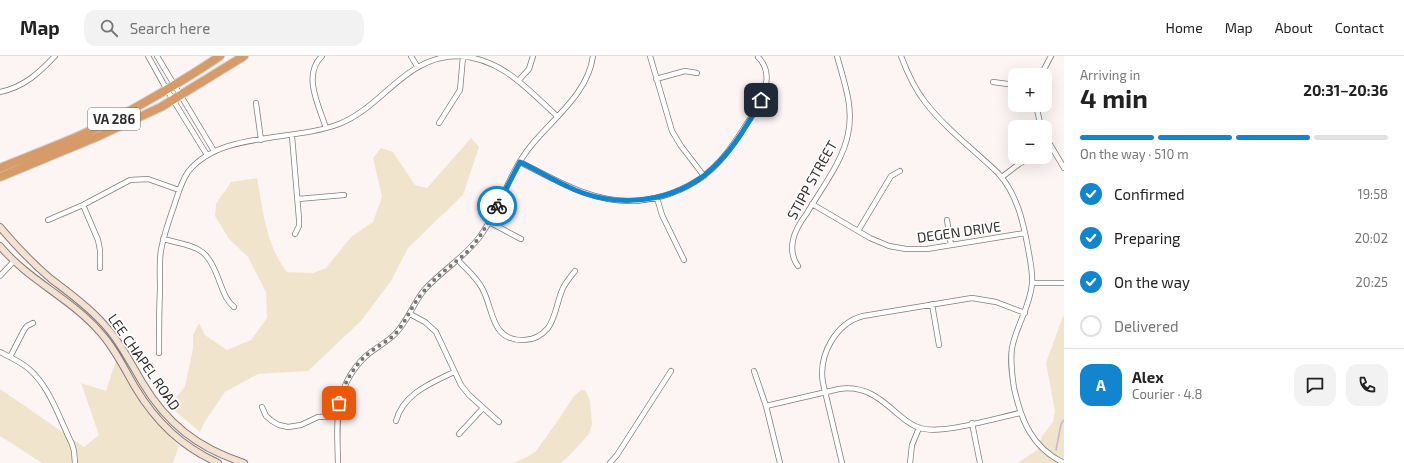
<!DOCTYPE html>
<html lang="en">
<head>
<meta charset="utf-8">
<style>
	body { margin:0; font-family:"Exo 2",sans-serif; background:#f2f2f2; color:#222; height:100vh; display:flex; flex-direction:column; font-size:15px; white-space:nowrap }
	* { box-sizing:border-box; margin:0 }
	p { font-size:13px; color:#767676 }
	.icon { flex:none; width:22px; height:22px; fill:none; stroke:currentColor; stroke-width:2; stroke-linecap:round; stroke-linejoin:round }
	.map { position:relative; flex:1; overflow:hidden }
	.drawer { display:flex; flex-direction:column; background:#fff; width:340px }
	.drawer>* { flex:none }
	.controls { position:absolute; left:1008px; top:12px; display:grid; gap:8px }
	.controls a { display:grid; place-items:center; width:44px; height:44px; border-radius:8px; background:#fff; box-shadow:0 4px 16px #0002; font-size:20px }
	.pin { position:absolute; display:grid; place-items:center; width:34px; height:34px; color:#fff; margin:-17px; border-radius:8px; box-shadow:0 2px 6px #0006 }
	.courier { position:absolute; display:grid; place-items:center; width:40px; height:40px; margin:-20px; border:3px solid #1385ce; border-radius:50%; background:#fff; color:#222; box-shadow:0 1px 5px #0007 }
	.summary em { font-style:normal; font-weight:700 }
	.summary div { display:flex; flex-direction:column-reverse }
	.summary { display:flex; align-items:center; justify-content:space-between; height:68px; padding:0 16px }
	h1 { font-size:26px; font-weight:700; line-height:30px }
	.bar { display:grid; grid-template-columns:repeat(4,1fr); gap:6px 4px; align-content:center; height:48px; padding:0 16px }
	.bar i { height:5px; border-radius:3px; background:#e0e0e0 }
	.bar .on { background:#1385ce }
	.bar p { grid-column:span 4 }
	.line { display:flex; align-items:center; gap:10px; padding:0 16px; border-top:1px solid #e0e0e0 }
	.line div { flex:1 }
	.round { display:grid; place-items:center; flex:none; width:42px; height:42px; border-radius:12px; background:#f2f2f2 }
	ol { padding:0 16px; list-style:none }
	li { display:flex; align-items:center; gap:12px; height:44px }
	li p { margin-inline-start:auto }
	li .icon { padding:4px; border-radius:50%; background:#1385ce; color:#fff; stroke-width:4 }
	li:last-child { color:#767676 }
	li i { width:22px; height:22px; border:2px solid #e0e0e0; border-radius:50% }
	header { display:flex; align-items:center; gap:24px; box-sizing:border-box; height:56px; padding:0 20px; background:#fff; border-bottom:1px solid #e0e0e0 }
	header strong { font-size:19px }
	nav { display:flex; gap:22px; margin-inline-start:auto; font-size:14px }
	.search { width:280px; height:36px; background:#f2f2f2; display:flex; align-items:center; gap:10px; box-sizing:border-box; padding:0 14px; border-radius:12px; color:#767676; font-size:15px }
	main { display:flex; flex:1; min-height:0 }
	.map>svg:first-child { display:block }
</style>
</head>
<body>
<header>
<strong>Map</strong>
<div class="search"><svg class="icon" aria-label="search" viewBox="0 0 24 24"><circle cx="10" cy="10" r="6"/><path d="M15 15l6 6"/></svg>Search here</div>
<nav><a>Home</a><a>Map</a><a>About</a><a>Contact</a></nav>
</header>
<main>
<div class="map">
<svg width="1064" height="407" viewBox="0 0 1064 407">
	<rect width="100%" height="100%" fill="#fcf5f4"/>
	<path fill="#f0e5cc" d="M 471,82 L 479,91 L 463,139 L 408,192 L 391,225 L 361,265 L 308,315 L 258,318 L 225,336 L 204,367 L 200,376 L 163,345 L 176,341 L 185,331 L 193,292 L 193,279 L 199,267 L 205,279 L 227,294 L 251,284 L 267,262 L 266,236 L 248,201 L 229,183 L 215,160 L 216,148 L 231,126 L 257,122 C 263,154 266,190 287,216 L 313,217 L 326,212 L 351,181 L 373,166 L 382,141 L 373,102 L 381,92 L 393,96 L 415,129 L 427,132 Z
		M 1063,260 L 1064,260 L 1064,407 L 1018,407 L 1037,394 L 1042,380 L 1053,366 L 1055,355 L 1046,307 Z
		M 116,304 L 146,355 L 179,390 L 173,407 L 42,407 L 0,380 L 0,333 L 84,391 L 99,379 L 81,327 L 106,335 Z
		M 581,334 L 584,334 L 587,337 L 590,345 L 592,368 L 589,378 L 568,401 L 560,407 L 513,407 L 527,401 L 536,395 L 559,363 L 574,340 Z"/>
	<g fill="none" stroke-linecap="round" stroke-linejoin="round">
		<path stroke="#d3afcd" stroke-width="1.5" d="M 1056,394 L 1061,368 L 1064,364"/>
		<g stroke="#827c7b" stroke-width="6">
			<path id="street" d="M 148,0 L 167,34 L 207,99
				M 157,0 L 214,95
				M 322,0 C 302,19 319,50 326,72
				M 411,0 L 417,10
				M 650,0 L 672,75 L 681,90 L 704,120
				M 901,0 C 907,16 914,32 925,46 C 945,72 974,94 998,117 C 1017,138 1023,165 1028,192 C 1030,204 1033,216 1032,228 C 1030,251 1016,270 1012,292 C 1010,306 1012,318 1014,332 C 1021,364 1032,392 1064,407
				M 1041,19 L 1051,0
				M 656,23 L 685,15 L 697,17
				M 518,25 L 529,13 L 533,0
				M 993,26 L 1015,29
				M 0,36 C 24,31 39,17 55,0
				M 256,47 L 261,84
				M 1036,49 L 1041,71
				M 439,67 L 460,34 L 463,1
				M 292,80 L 299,163 L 299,170 L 295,178
				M 1045,80 L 1064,112
				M 520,106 C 557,125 593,147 636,145 C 659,143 682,135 701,122 C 720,108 732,91 744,72 C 757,53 779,22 758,1
				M 1002,121 L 1019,108 L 1031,101
				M 657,142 L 662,159 L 684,204
				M 298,143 L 344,139
				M 812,148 L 870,182 L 889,190 L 906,193 L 927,193 L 1025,177
				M 83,149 L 98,184 L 100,194 L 100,212
				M 48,164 L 83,149 L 130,124 L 148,123 L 179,134
				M 947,164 L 951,189
				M 489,166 L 521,183
				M 858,175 L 891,120 L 900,115
				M 163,183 C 199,192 207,190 220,227 C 224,237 226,244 234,251
				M 458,204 C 466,213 476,221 482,232 C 494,253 490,285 524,284 C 533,284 542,279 548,272 C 556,261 557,245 563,232 C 566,226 571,220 575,215
				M 798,210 C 792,202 791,194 793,184 C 795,174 801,165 807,157 C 821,133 843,105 848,78 C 854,51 844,26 837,0
				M 0,220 L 14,205
				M 1032,227 L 1064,227
				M 932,248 L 939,289
				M 410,258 L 425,266 L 436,276 L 461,329 L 469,339 L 499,366
				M 0,296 C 10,301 21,306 29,313 C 50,331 60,364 72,388 L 74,395 L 75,407
				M 159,297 C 159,276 159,254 160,233 C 160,220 159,207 161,194 C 164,178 169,164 174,150 C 178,138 181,126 188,116 C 220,75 292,86 339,68 C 383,51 405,0 458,0 C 502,2 527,33 557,60
				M 10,301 L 24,274 L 27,270 L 33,267
				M 754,315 L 766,350 L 780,407
				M 766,350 L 839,333 C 865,329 881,343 899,359 C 905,364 912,370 920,372 C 942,379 996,362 1020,357
				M 262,351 L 266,360 L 272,365 L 279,369 L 288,371 L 301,369 L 318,361 L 337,360
				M 396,365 C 403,338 431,327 454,316
				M 972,367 L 980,407
				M 459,378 L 483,352
				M 338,407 C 337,366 333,331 366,300 C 375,292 386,287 395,278 C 408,265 413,247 425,233 C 442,215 463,202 478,183 C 500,155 508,118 530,91 C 552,63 588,38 593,0
				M 610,407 L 617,399 L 671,315
				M 842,407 L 823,327 C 818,299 836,267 863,260 L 972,242 L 996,246 L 1025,257
				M 910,407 L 912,389 L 919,372"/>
		</g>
		<g stroke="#827c7b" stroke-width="8">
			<path id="secondary" d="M 0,171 C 16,190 32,207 51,223 C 68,236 85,248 100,264 C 118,282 129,304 142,326 C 167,368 198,392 244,407
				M 0,190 C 28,224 70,242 99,275 C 114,291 124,312 135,331 C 156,366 181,390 218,407"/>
		</g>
		<g stroke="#d2d1d1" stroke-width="10">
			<path id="highway" d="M 0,112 C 42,95 86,79 126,57 C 158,39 190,21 220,0
				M 0,121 L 99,80 L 161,51 L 244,0"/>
		</g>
		<use href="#street" stroke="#fff" stroke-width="4.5"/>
		<use href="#secondary" stroke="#f3e1d2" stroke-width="6"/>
		<use href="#highway" stroke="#d79b6a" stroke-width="8"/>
	</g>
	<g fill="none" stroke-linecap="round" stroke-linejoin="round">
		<path stroke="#797574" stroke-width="4" stroke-dasharray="0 7.2" d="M 339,347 C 344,326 355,307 373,294 C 380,289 388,285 395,278 C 407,265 412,248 424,235 C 436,220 453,209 467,196 C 480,183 488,167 497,150"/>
		<path stroke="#1385ce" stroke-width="5" d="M 497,150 L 520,106 C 541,116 561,129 583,137 C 630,153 684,143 718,107 C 734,91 751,64 761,44"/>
	</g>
	<g text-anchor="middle" stroke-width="3.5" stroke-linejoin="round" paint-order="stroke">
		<rect fill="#fff" stroke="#706e6d" stroke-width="1" x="88" y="52" width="52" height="22" rx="3"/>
		<g font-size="13" font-weight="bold" fill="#32302f">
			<text x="114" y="68">VA 286</text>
		</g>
		<g font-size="14" fill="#32302f" stroke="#fff">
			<text transform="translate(812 124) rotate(-61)" y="5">STIPP STREET</text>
			<text transform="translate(959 176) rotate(-8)" y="5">DEGEN DRIVE</text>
			<text transform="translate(144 306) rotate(55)" y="5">LEE CHAPEL ROAD</text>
		</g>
	</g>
</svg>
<div class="controls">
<a>+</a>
<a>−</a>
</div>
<div class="pin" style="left:339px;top:347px;background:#ea580c"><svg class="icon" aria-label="bag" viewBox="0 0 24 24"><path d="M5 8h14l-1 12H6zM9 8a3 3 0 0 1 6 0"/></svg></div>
<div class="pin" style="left:761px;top:44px;background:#1f2937"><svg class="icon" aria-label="home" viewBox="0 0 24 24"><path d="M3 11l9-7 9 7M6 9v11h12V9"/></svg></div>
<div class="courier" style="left:497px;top:150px"><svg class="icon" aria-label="bike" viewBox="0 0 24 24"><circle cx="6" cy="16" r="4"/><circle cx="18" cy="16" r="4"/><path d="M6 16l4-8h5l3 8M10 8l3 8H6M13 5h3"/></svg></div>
</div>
<section class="drawer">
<div class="summary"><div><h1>4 min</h1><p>Arriving in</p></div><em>20:31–20:36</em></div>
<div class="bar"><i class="on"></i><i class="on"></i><i class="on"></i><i></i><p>On the way · 510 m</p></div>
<ol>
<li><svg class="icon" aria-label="check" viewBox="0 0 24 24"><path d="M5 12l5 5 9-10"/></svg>Confirmed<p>19:58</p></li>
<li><svg class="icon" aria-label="check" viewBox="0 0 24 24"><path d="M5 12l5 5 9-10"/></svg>Preparing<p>20:02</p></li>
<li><svg class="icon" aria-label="check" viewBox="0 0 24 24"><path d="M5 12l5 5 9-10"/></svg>On the way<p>20:25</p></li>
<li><i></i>Delivered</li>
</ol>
<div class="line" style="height:72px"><b class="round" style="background:#1385ce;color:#fff">A</b><div><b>Alex</b><p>Courier · 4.8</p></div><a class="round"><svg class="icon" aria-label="chat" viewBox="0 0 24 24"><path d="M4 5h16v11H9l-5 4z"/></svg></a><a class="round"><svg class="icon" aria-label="phone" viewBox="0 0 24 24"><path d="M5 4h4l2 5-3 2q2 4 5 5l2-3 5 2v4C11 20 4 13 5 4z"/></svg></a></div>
</section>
</main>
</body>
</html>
